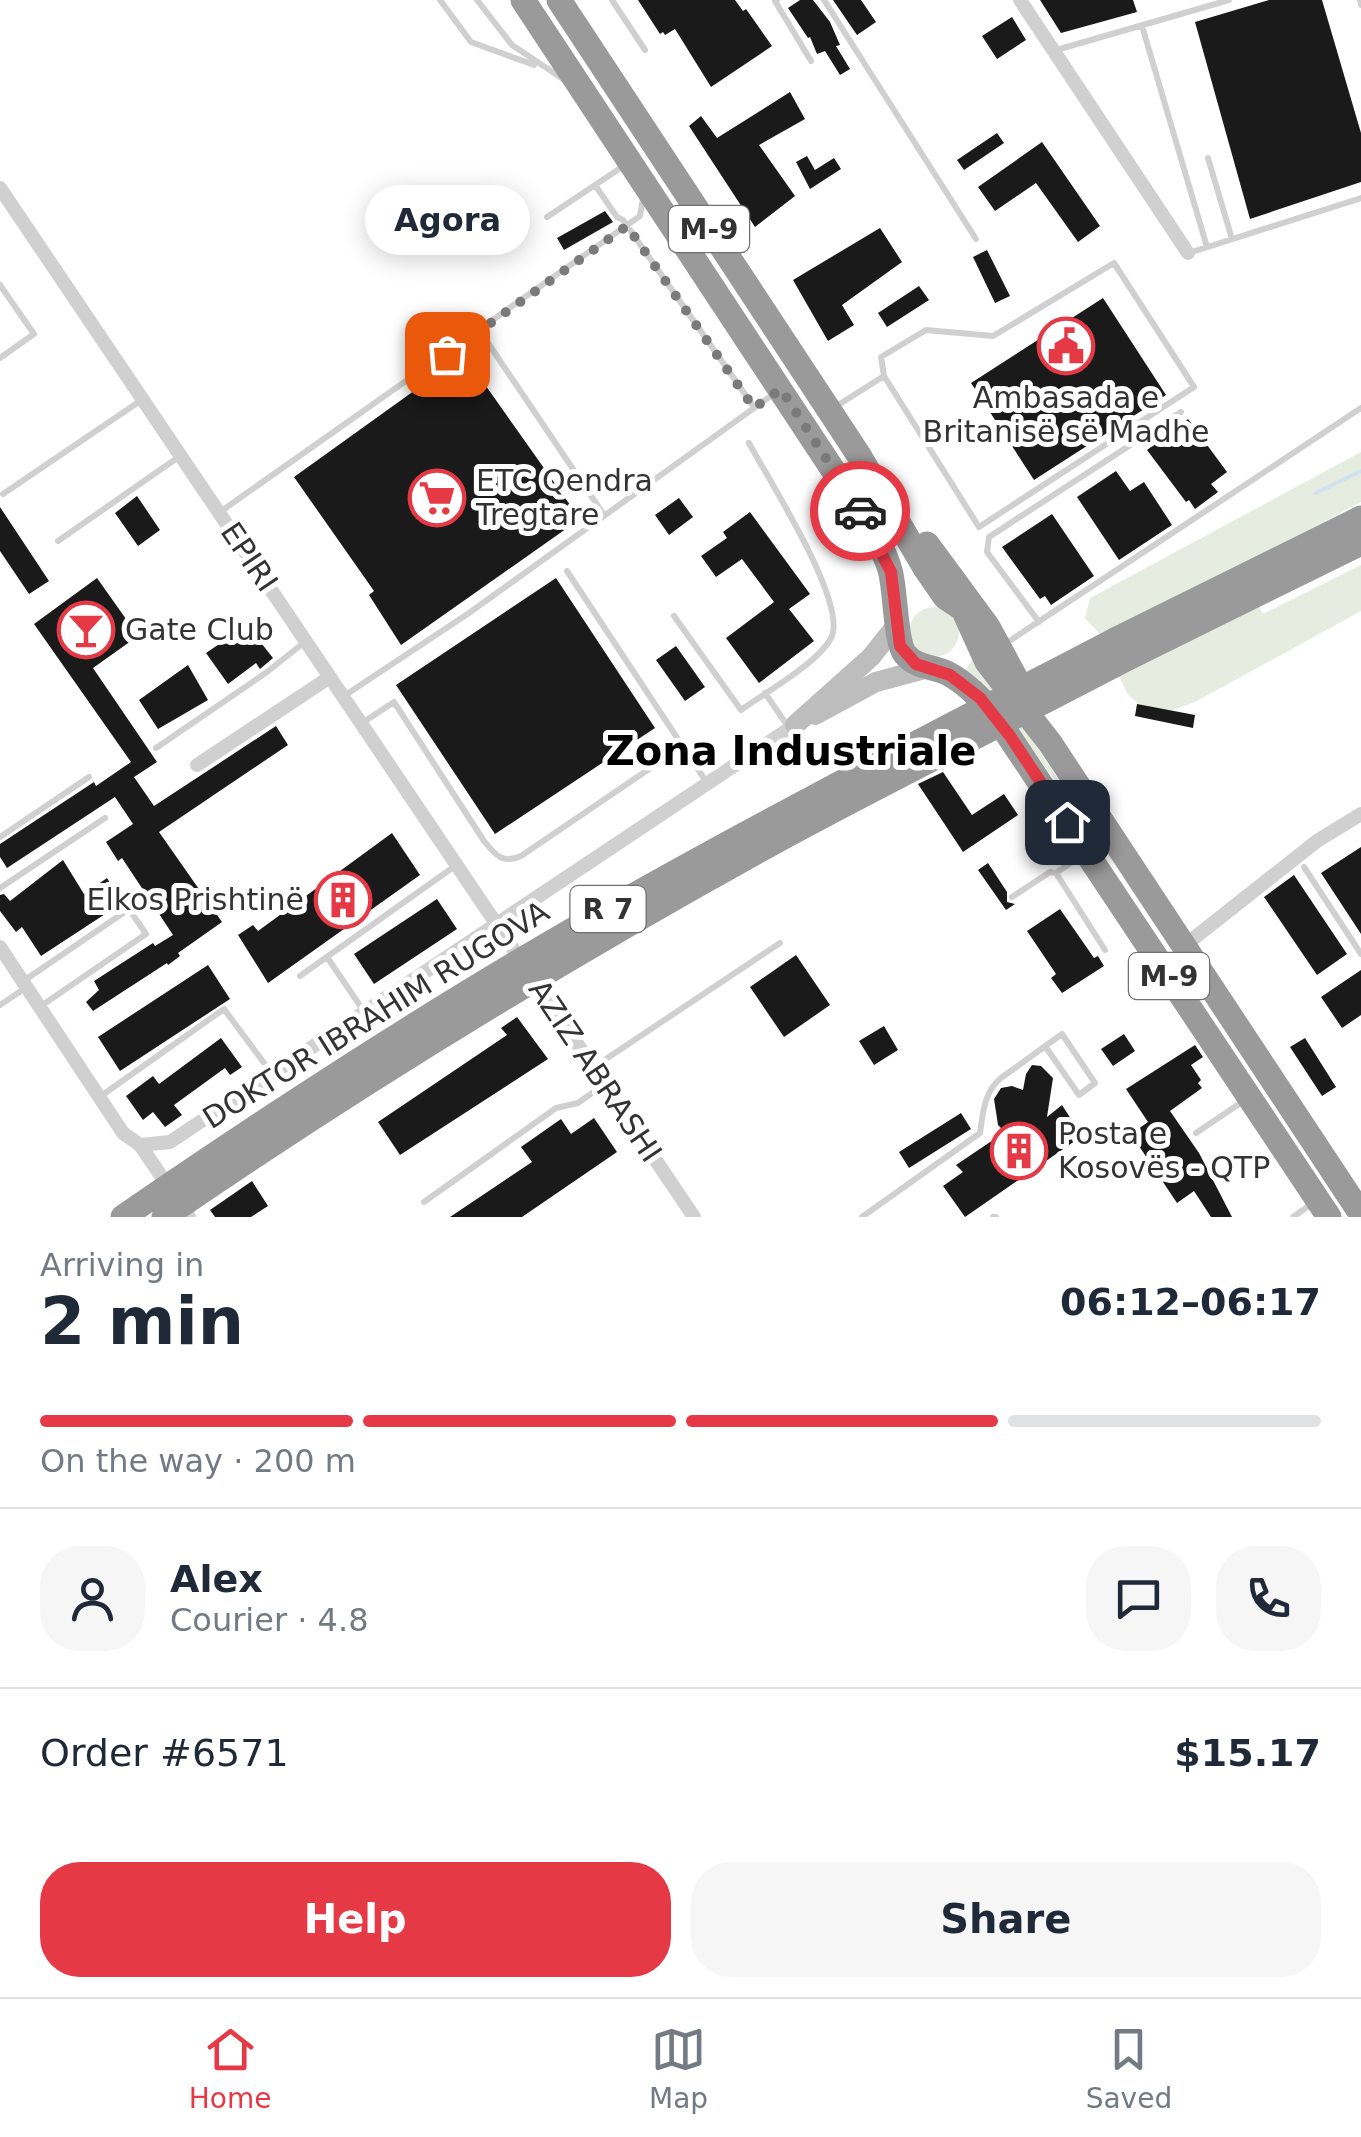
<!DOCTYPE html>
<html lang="en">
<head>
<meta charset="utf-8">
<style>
	body { margin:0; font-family:"DejaVu Sans",sans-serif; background:#f6f6f7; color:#1f2937; height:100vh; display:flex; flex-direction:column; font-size:38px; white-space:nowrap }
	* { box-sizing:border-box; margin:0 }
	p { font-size:32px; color:#747a83 }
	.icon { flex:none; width:55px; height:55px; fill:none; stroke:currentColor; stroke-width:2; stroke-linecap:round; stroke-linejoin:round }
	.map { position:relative; height:1217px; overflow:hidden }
	.side { display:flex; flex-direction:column; background:#fff; flex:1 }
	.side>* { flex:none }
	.pin { position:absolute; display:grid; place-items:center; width:85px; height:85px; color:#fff; margin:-42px; border-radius:20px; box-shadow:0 5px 15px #0006 }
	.courier { position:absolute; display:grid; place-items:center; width:100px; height:100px; margin:-50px; border:8px solid #e63946; border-radius:50%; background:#fff; color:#222; box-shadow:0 2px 12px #0007 }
	.bubble { position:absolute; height:70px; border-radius:35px; background:#fff; box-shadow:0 5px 25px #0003; font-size:32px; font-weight:600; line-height:70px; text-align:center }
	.headline em { font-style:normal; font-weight:600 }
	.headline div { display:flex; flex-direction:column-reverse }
	.headline { display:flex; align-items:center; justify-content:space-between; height:170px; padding:0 40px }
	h1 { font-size:65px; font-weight:600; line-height:75px }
	.bar { display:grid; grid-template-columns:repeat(4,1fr); gap:15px 10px; align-content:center; height:120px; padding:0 40px }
	.bar i { height:12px; border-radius:8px; background:#e0e1e3 }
	.bar .current { background:#e63946 }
	.bar p { grid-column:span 4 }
	.line { display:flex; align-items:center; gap:25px; padding:0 40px; border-top:2px solid #e0e1e3 }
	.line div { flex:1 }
	.round { display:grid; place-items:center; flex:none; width:105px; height:105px; border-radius:40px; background:#f6f6f7 }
	.primary-button { display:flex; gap:20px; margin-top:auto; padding:20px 40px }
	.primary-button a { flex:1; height:115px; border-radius:40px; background:#e63946; color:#fff; font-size:40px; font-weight:600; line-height:115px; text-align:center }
	.primary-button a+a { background:#f6f6f7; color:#1f2937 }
	.menu { display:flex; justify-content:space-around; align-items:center; height:140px; border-top:2px solid #e0e1e3; background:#fff; font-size:28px; color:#747a83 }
	.menu a { display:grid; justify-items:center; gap:5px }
	.menu .current { color:#e63946 }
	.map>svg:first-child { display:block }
</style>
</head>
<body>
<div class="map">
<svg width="1361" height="1217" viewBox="0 0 1361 1217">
	<rect width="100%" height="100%" fill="#fff"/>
	<path fill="#e6ecdf" d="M 1361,452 L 1361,502 L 1240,566 L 1263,614 L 1361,565 L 1361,611 L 1195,702 L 1154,717 L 1128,695 L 1097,631 L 1085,618 L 1090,598 Z
		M909 632a25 25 0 1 1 50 0a25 25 0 1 1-50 0Z
		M 976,656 L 1350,1217 L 1083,818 L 997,702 L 964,671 Z"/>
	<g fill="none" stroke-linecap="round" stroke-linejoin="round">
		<path stroke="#cfe2ee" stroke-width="4" d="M 1316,493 L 1361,471"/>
	</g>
	<path fill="#1a1a1a" d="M 638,0 L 735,0 L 743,11 L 746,9 L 772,46 L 711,87 L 675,29 L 665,35 L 663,32 L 660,34 Z
		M 800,0 L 813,0 L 830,22 L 840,45 L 836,46 L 850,69 L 840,75 L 825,51 L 817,54 L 810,37 L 808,38 L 788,8 Z
		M 833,0 L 861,0 L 876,22 L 857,35 Z
		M 1040,0 L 1133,0 L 1137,12 L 1061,33 Z
		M 1269,0 L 1322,0 L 1361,133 L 1361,182 L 1250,219 L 1195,22 Z
		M 1012,17 L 1026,40 L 997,59 L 982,36 Z
		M 790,92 L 805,119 L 759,145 L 795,196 L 755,227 L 689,126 L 701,116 L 717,138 Z
		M 997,133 L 1004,143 L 964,170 L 957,160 Z
		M 1042,142 L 1100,226 L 1078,242 L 1036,183 L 995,211 L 978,187 Z
		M 807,156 L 815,170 L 834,158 L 841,169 L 810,189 L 796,162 Z
		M 605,211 L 613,222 L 564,250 L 557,238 Z
		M 880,228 L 902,262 L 842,305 L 854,325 L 828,341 L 793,280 Z
		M 987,250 L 1010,296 L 995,303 L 973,257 Z
		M 919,286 L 929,300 L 887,327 L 878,313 Z
		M 1103,298 L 1166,395 L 1034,480 L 971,383 Z
		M 464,355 L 580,519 L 401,645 L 369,595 L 374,591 L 294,477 Z
		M 1188,419 L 1227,472 L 1211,484 L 1218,492 L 1195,509 L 1189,500 L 1186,502 L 1147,450 Z
		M 1116,471 L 1130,491 L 1144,482 L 1172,525 L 1119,560 L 1077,497 Z
		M 137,496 L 160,530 L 138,546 L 115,513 Z
		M 679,498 L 693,517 L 669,535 L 655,515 Z
		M 0,507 L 49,581 L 29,594 L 0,551 Z
		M 750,512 L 810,594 L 789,609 L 814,641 L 759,683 L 726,638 L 774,602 L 742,559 L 716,577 L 701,556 L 727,538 L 723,532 Z
		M 1052,514 L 1094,576 L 1051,605 L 1045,596 L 1040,599 L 1002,547 Z
		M 97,578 L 138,636 L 93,668 L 157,762 L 134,777 L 154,806 L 276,726 L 288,745 L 159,832 L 222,922 L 178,953 L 180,956 L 168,965 L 167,963 L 93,1011 L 86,1002 L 99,990 L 94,981 L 153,943 L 155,946 L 173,935 L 122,858 L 118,861 L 106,842 L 133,824 L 115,797 L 7,868 L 0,857 L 0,844 L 94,782 L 96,786 L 131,762 L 34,624 Z
		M 556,578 L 655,728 L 495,834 L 396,685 Z
		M 262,615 L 271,630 L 258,639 L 273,658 L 260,669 L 256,663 L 228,684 L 206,653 Z
		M 676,646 L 705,687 L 685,701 L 656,660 Z
		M 188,665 L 208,700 L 158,729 L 139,700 Z
		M 1137,704 L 1195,715 L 1193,728 L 1135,716 Z
		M 943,772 L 972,815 L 1004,794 L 1018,815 L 963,852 L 918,784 Z
		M 392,833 L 420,875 L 268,983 L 238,935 L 253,925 L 258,931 Z
		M 1361,847 L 1361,934 L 1321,873 Z
		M 63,860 L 84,894 L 107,878 L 122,903 L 41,956 L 22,927 L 16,932 L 0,911 L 0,895 L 4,894 L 10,901 Z
		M 988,863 L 1007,892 L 1007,902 L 1015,904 L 1006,910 L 978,870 Z
		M 1294,875 L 1347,954 L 1317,975 L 1264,897 Z
		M 437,899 L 457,929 L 374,984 L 354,954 Z
		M 1060,909 L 1094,958 L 1098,956 L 1104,966 L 1062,993 L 1051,978 L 1056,974 L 1027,931 Z
		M 796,955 L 830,1005 L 784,1037 L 750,987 Z
		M 208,965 L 230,999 L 120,1071 L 98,1037 Z
		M 1361,970 L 1361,1015 L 1342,1028 L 1321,997 Z
		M 517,1017 L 548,1059 L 400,1155 L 378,1122 L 507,1035 L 501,1028 Z
		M 884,1026 L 898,1050 L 874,1065 L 859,1041 Z
		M 1124,1034 L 1135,1051 L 1113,1066 L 1101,1049 Z
		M 221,1038 L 242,1067 L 230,1075 L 225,1068 L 174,1105 L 182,1115 L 165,1127 L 153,1112 L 143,1120 L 126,1096 L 153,1076 L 159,1084 Z
		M 1305,1038 L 1336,1087 L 1322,1096 L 1290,1047 Z
		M 1195,1045 L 1203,1057 L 1191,1065 L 1201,1080 L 1198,1083 L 1202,1088 L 1170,1111 L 1199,1153 L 1232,1217 L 1211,1217 L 1194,1191 L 1177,1203 L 1131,1134 L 1148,1122 L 1126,1089 Z
		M 1032,1065 L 1041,1066 L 1053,1078 L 1047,1117 L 1062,1105 L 1082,1136 L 965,1217 L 943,1186 L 963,1172 L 956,1165 L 1005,1132 L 998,1125 L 994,1099 L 1001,1088 L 1012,1086 L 1023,1090 L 1026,1074 Z
		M 961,1113 L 971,1129 L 909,1168 L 899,1152 Z
		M 594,1118 L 617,1152 L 522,1217 L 450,1217 L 532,1162 L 521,1147 L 561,1119 L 571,1134 Z
		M 252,1181 L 268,1206 L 251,1217 L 215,1217 L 210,1210 Z"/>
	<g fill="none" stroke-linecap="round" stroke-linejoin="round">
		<path stroke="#d0d0d0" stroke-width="6" d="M 440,0 L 471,42 L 534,65
			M 477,0 L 512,45 L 563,79
			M 612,0 L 645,50
			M 777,0 L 775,1 L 811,61
			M 824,0 L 976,239
			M 1360,0 L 1361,5
			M 1142,26 L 1207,247
			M 1053,51 L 1229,0
			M 1208,158 L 1232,239
			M 595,185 L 617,217 L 623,220 L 754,407
			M 547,217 L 625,165
			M 1189,253 L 1361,198
			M 0,285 L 34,334 L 0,358
			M 480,331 L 604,515
			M 835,407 L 884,376 L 881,357 L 926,330 L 993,336 L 1114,263 L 1194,387 L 979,527 L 884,376
			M 3,494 L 143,399
			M 220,512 L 640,216 L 643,198
			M 58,541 L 180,456
			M 567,571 L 707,783
			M 674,616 L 741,710 C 765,693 818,663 831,638 C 849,604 768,479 749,443
			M 1039,622 L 987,552 L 989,537 L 1181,412
			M 1005,644 L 1361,408
			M 765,693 L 789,728
			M 344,696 L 469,613 L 775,393
			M 362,723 L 394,702 L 484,841 C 496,856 503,864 521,856 L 683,746
			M 156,748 L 267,672 L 306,641
			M 0,837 L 89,777
			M 1304,867 L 1361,954
			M 1056,873 L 1079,857
			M 0,888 L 105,818
			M 1012,897 L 1050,872 L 1056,873 L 1105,950
			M 327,957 L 365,1013
			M 300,976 L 455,866
			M 25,980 L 129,909 L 146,934 L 41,1006
			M 0,1005 L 24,989
			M 594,1067 L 780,943
			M 101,1096 L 224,1009 L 273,1075
			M 1196,1133 L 1245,1100
			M 424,1202 L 556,1108 L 578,1103 L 602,1086
			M 862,1217 L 980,1133 C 983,1112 984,1092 1001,1078 L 1062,1034 L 1095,1083 L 1079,1095 L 1045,1046
			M 993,1217 L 996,1217
			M 1293,1217 L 1313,1203"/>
		<path stroke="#d0d0d0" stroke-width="14" d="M 1020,0 L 1188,253
			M 0,188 L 694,1217
			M 197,765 L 330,677
			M 1184,946 L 1317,841 L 1361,814
			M 0,947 L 123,1133 L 140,1145 L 170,1142 L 795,725
			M 140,1145 L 189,1217"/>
		<path stroke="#bdbdbd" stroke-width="20" d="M 815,715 L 876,682 L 928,668
			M 795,725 L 871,657 L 898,623"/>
		<path stroke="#9a9a9a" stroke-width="25" d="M 523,0 L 866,520 C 875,536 885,552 890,570 C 896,591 895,642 905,654 C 916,668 932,666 947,673 C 966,683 980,698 994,714 L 1329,1217
			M 559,0 L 860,457 L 925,568 L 945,597 L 963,609 L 987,662 L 1050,743 L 1361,1214
			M 927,544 L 988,627 L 1020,686
			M 1115,640 L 1361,518
			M 1128,658 L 1361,543"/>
		<path stroke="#9a9a9a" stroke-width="25" d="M 123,1217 C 283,1107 446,1001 615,906 C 779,813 948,727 1115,640
			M 164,1217 C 362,1081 567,956 778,840 C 894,777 1012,719 1128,658"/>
	</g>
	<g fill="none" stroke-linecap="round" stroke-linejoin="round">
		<path stroke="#7a7a7a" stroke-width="10" stroke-dasharray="0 18" d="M 447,354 L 627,226 L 754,408 L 781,389 L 860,511"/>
		<path stroke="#e63946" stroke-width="12" d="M 860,511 L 891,572 L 900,646 L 916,664 L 950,675 L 980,698 L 1010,736 L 1067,822"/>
	</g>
	<defs>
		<g id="civic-ring" transform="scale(2.875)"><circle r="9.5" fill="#fff" stroke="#e63946" stroke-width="1.5"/><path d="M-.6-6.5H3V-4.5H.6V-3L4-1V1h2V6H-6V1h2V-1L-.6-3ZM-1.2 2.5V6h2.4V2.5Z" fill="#e63946"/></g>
		<g id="supermarket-ring" transform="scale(2.875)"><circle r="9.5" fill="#fff" stroke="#e63946" stroke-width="1.5"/><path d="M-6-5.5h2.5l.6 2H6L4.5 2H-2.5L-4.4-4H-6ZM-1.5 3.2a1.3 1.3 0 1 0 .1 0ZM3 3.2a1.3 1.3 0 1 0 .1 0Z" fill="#e63946"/></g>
		<g id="bar-ring" transform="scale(2.875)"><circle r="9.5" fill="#fff" stroke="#e63946" stroke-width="1.5"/><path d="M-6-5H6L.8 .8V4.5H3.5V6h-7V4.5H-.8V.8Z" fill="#e63946"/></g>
		<g id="building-ring" transform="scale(2.875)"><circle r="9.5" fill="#fff" stroke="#e63946" stroke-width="1.5"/><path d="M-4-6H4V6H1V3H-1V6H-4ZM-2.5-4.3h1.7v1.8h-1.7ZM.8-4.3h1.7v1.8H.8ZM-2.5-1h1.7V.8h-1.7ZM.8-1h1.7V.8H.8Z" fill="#e63946"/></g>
	</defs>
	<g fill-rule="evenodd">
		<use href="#civic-ring" x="1066" y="346"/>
		<use href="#supermarket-ring" x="437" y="498"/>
		<use href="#bar-ring" x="86" y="630"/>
		<use href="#building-ring" x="343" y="900"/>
		<use href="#building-ring" x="1019" y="1151"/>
	</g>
	<g text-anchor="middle" stroke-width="10" stroke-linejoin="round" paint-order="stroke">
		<g fill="#fff" stroke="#707070" stroke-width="2.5">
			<rect x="669" y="206" width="80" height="46" rx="8"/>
			<rect x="570.5" y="886" width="75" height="46" rx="8"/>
			<rect x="1129" y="953" width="80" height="46" rx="8"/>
		</g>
		<g font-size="28" font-weight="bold" fill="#333">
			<text x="709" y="239">M-9</text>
			<text x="608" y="919">R 7</text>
			<text x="1169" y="986">M-9</text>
		</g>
		<g font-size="30" fill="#333" stroke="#fff" text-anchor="start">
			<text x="1066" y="408" text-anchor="middle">Ambasada e<tspan x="1066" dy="34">Britanisë së Madhe</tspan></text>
			<text x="476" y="491">ETC Qendra<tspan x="476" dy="34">Tregtare</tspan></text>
			<text x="125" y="640">Gate Club</text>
			<text x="304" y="910" text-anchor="end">Elkos Prishtinë</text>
			<text x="1058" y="1144">Posta e<tspan x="1058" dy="34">Kosovës - QTP</tspan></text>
		</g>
		<g font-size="30" fill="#333" stroke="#fff">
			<text transform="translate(249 557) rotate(56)" y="10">EPIRI</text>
			<text transform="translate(376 1015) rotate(-32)" y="10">DOKTOR IBRAHIM RUGOVA</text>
			<text transform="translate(595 1071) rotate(56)" y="10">AZIZ ABRASHI</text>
		</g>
		<g font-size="40" font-weight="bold" fill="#000" stroke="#fff">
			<text x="791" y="765">Zona Industriale</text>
		</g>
	</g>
</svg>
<div class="pin" style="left:447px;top:354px;background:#ea580c"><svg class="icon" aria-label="bag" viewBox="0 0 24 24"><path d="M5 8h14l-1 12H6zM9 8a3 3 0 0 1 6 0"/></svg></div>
<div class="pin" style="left:1067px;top:822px;background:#1f2937"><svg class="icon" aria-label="home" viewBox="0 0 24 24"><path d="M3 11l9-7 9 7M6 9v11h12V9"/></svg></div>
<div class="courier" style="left:860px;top:511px"><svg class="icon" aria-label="car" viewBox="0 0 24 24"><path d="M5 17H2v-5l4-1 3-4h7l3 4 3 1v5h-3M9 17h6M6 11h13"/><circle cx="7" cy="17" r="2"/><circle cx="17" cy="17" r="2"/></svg></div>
<div class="bubble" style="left:365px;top:185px;width:165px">Agora</div>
</div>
<section class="side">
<div class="headline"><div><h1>2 min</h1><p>Arriving in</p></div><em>06:12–06:17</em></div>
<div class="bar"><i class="current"></i><i class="current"></i><i class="current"></i><i></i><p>On the way · 200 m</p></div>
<div class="line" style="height:180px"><a class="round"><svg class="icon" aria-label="person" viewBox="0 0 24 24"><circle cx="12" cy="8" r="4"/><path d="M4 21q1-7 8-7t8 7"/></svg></a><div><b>Alex</b><p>Courier · 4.8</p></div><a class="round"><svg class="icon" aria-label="chat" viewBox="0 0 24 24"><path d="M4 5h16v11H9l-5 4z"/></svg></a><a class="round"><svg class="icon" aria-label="phone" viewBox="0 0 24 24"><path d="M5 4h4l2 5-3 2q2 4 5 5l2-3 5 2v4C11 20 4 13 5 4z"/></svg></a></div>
<div class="line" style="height:130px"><div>Order #6571</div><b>$15.17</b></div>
<div class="primary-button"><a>Help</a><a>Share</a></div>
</section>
<nav class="menu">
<a class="current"><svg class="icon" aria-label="home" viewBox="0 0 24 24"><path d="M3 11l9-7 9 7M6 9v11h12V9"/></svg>Home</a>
<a><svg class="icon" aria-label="map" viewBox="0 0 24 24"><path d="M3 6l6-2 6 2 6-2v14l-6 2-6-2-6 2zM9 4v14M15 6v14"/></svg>Map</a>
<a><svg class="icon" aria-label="saved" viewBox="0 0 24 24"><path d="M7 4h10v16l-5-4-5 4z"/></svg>Saved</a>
</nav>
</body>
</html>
